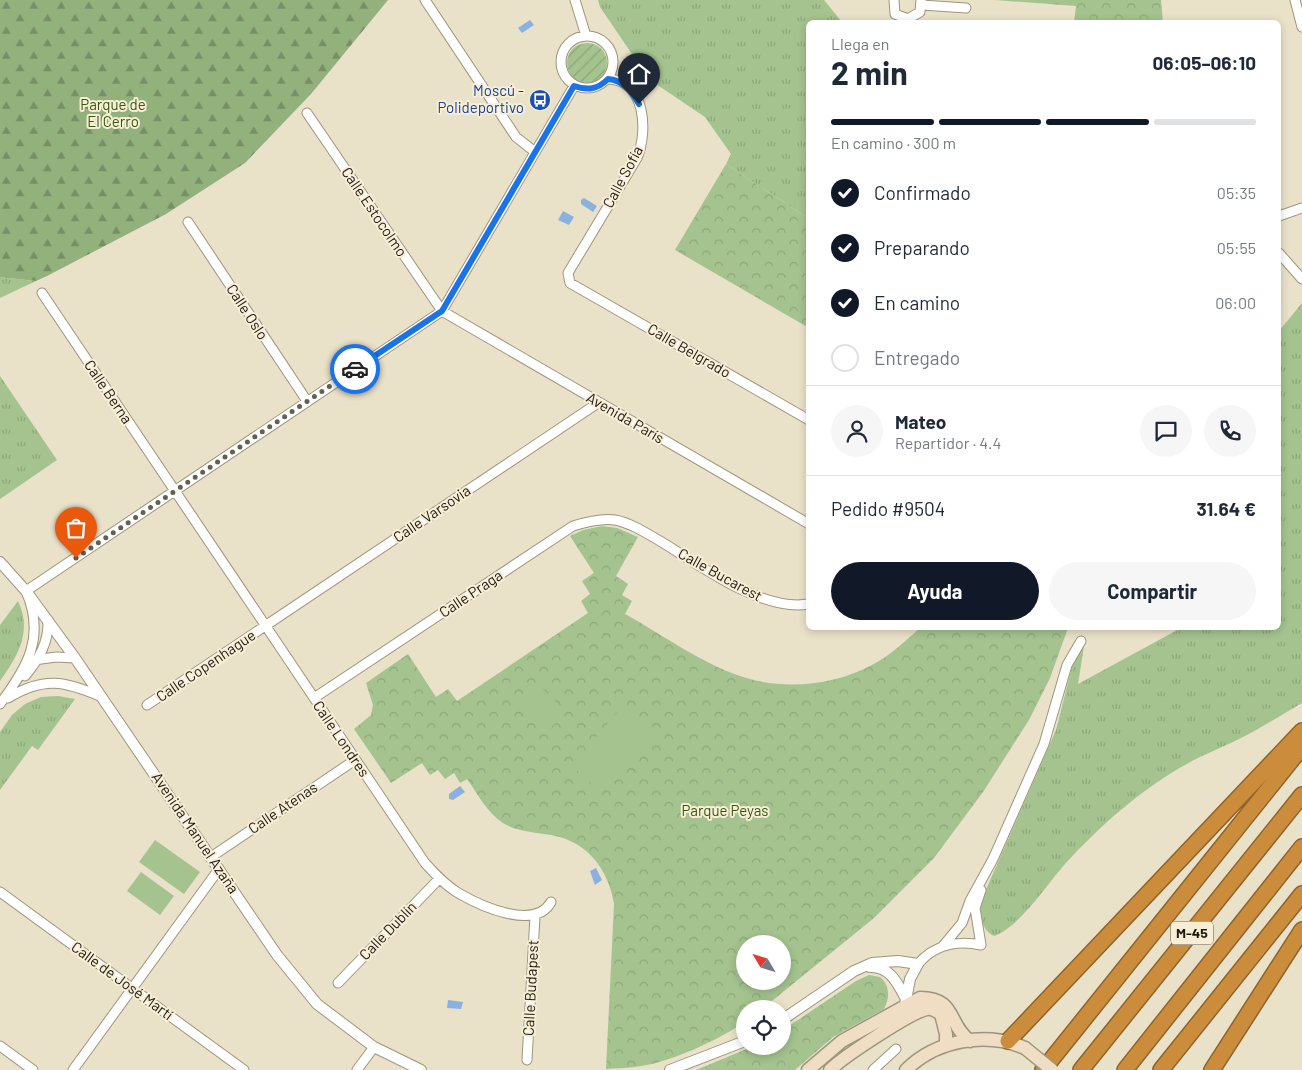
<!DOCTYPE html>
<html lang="es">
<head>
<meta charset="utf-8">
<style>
	body { margin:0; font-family:Barlow,sans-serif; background:#f6f6f7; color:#1f2937; height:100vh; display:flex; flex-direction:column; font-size:19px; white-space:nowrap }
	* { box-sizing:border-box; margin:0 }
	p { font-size:16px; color:#747a83 }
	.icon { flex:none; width:28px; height:28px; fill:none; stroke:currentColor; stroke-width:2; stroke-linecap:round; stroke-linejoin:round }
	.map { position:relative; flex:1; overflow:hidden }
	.drawer { position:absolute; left:806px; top:20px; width:475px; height:610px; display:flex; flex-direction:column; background:#fff; border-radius:8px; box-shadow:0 2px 8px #0003 }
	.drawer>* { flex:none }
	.needle { width:32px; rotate:308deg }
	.buttons { position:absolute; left:736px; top:935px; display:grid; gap:10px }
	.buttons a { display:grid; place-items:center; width:55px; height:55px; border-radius:50%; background:#fff; box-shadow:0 2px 8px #0003; font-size:25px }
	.pin { position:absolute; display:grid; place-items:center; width:42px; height:42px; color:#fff; margin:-51px -21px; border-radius:50% 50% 50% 0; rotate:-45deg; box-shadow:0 0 5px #0007 }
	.pin .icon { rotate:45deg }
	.courier { position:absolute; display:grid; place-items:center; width:50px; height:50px; margin:-25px; border:4px solid #1a73e8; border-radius:50%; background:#fff; color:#222; box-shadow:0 1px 6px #0007 }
	.summary em { font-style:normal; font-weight:700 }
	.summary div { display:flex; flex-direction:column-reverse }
	.summary { display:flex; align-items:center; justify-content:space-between; height:85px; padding:0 25px }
	h1 { font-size:32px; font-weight:700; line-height:38px }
	.bar { display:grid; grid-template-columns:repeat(4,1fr); gap:8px 5px; align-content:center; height:60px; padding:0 25px }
	.bar i { height:6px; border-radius:4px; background:#e0e1e3 }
	.bar .selected { background:#111827 }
	.bar p { grid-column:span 4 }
	.line { display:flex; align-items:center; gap:12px; padding:0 25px; border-top:1px solid #e0e1e3 }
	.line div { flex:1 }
	.round { display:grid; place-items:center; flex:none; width:52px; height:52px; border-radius:26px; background:#f6f6f7 }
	ol { padding:0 25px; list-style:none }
	li { display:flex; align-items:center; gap:15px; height:55px }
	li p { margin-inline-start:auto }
	li .icon { padding:5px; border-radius:50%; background:#111827; color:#fff; stroke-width:4 }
	li:last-child { color:#747a83 }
	li i { width:28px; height:28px; border:2px solid #e0e1e3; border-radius:50% }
	.cta { display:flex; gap:10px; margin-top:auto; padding:10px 25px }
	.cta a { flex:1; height:58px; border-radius:30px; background:#111827; color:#fff; font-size:20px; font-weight:700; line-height:58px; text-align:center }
	.cta a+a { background:#f6f6f7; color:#1f2937 }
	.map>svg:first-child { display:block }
</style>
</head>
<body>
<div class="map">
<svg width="1302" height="1070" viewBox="0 0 1302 1070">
	<defs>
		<pattern id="grass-tufts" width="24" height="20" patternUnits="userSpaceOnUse" patternTransform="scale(1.25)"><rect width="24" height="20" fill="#a4c38f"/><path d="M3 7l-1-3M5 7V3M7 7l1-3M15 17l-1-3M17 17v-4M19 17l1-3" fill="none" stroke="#8da77a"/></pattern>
		<pattern id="forest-firs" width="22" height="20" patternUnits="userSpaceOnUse" patternTransform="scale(1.25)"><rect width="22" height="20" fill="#92b17d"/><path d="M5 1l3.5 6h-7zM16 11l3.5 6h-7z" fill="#778f65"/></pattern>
		<pattern id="park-crowns" width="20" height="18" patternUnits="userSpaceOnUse" patternTransform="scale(1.25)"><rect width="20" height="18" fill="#a4c38f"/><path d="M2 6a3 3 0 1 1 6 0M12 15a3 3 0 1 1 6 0" fill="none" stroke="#8da77a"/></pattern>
		<pattern id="garden-furrows" width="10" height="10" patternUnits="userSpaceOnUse" patternTransform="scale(1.25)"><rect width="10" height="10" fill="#a4c38f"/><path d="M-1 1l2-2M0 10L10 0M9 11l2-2" fill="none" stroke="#8da77a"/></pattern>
	</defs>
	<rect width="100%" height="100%" fill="#eae1c9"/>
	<path fill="url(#grass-tufts)" d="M 598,0 L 824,0 L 842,22 L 809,22 L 809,219 L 726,164 L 731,154 L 705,117 L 644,76 L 636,60 L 600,7 Z
		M 0,277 L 36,281 L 0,298 Z
		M 1302,303 L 1302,703 C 1281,715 1261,728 1239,739 C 1221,748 1202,755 1185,765 C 1140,790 1100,826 1065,864 C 1046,885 1021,926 994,936 C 980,929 981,915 981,901 L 1056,730 L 1073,663 L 1084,646 L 1078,684 L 1181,628 L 1279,628 L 1279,331 Z
		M 0,376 L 57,460 L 0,499 Z
		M 18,601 C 33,632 17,657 0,681 L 0,625 Z
		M 58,696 L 75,699 L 38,750 L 32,746 L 0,790 L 0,732 L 12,715 L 25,704 L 41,697 Z"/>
	<path fill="url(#forest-firs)" d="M 0,0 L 388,0 L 311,94 L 245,163 L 166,214 L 47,276 L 36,281 L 0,277 Z"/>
	<path fill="url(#park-crowns)" fill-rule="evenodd" d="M 994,0 L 1161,0 L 1163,22 L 1074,22 L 1076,6 Z
		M 726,164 L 809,219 L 809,328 L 675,250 Z
		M 602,526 L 617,528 L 638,537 L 616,576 L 628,584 L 622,595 L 632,601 L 625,614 C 665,636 706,667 750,679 C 789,690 837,684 872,665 C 890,656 905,641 920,628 L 1068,628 L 1050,678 L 1029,720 L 983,792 L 934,858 L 874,918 L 762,1009 L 745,1009 L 745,1022 C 720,1039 671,1062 641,1066 C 629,1068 617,1068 606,1069 L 614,904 C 609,870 587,841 551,835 C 535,832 518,832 503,823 C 488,814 477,793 467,779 L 460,783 L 454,773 L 445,779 L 438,770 L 430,775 L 422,763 L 391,783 L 354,729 L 371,715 L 373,705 L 366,683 L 408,654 L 436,697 L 448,689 L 457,701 L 588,613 L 581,601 L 590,594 L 582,581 L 594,573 L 570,536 L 583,530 ZM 745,944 L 782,944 L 782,981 L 745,981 Z
		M 869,975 L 880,977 C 890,985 890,998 884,1009 L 833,1037 L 795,1070 L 696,1070 L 754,1046 L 782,1046 L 783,1030 L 856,981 Z"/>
	<path fill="url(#garden-furrows)" d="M567 63a20 20 0 1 1 40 0a20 20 0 1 1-40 0Z"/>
	<path fill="#a4c38f" d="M 541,687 L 566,713 L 544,734 L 519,708 Z
		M 623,705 L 656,730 L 602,792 L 572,766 Z
		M 155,840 L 200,872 L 184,894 L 139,862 Z
		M 141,872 L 174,896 L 160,915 L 127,891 Z"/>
	<path fill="#8ab1e0" d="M 530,20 L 534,25 L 522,33 L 518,28 Z
		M 584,198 L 597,206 L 593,212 L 581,204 L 581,200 Z
		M 563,211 L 574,217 L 569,225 L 558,220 Z
		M 460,786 L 465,792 L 453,800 L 449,799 L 449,794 Z
		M 596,868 L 602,880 L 595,885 L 590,871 Z
		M 448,1000 L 463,1002 L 461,1009 L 447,1008 Z"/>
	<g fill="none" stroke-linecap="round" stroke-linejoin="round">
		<g stroke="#9d957e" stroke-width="11">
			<path id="minor" d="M 425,0 L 516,137 L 535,152
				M 575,0 L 586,36
				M 894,0 L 895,14 L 908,19 L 920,12 L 921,0
				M 1295,0 L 1302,27
				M 922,5 L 966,8
				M561 62a26 26 0 1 1 52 0a26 26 0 1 1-52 0Z
				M 609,79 C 646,81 648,132 637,158 L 568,273 L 570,283 L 809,420
				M 307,113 L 442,311 L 809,524
				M 1279,216 L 1302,208
				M 188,222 L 307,401
				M 1279,253 L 1302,279
				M 42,293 L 425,863 C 435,874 446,886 460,894 C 481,906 535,931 551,902
				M 34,660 L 56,657 L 75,658
				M 25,676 C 39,659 49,642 48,620
				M 8,698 C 44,676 65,681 102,697
				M 314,698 L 573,526 C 586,522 601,518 615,520 C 631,523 646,533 660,541 C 700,565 761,612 809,604
				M 0,704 C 27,668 46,637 26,591 L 442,311 L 574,86
				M 147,705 L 598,403
				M 211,857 L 355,760
				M 0,892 L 244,1070
				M 943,946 L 962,923 L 970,901 L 993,859 L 1044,744 L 1067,665 L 1081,641
				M 918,964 C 934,945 957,940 981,945 L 975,908 L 981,890
				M 338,983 L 439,879
				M 0,1046 L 33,1070
				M 527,1060 L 535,916
				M 73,1070 L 219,869
				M 357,1070 L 374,1047
				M 873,1070 L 896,1049"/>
		</g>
		<g stroke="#9d957e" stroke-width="12">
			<path id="tertiary" d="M 0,562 L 26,591 L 75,658 L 277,955 L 317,1004 L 374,1047 L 421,1070
				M 870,967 C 889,966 897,982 905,997
				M 782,1020 L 854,971 L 872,963 L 898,961 L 918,964 L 910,979 L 905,1005
				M 670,1070 L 745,1041"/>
		</g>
		<g stroke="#9d957e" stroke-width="15">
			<path id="secondary" d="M 808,1070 L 842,1041 L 920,998 C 957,998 947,1024 970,1041
				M 830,1070 C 843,1057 911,1012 927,1009 C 933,1008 936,1011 941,1014 L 946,1034 L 946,1045
				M 906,1070 C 936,1040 986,1031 1025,1048"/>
		</g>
		<g stroke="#8e642d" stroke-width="18">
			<path id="motorway" d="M 1008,1041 L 1302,731
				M 1043,1070 L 1302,747
				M 1081,1070 L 1302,795
				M 1125,1070 L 1302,847
				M 1161,1070 L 1302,894
				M 1212,1070 L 1302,930"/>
		</g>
		<use href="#minor" stroke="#fff" stroke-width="9"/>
		<use href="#tertiary" stroke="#fff" stroke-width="10"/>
		<use href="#secondary" stroke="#efddc4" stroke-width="12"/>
		<use href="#motorway" stroke="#cb8d3c" stroke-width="15"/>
		<g stroke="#9d957e" stroke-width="15" stroke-linecap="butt">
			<path id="secondary-bridge" d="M 1025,1048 L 1052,1070"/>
		</g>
		<use href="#secondary-bridge" stroke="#efddc4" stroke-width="12"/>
	</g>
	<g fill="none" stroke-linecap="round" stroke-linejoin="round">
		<path stroke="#655f51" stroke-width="5" stroke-dasharray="0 9" d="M 76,558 L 355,369"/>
		<path stroke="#1a73e8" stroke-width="6" d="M 355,369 L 442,311 L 574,86 C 588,91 598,89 608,79 C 623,80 632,92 639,104"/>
	</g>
	<defs>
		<g id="bus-disc" transform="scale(1.125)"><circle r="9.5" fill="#1a4fb4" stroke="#f8eed6"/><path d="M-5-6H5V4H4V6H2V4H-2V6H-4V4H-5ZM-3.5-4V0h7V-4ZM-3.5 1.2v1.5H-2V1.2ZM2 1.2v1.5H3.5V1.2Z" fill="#fff"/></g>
	</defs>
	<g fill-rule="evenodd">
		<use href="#bus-disc" x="540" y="100"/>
	</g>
	<g text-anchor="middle" stroke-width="4" stroke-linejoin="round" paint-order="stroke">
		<rect fill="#f8eed6" stroke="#5f594c" stroke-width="1" x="1171" y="921.5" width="42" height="23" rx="4"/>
		<g font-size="14" font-weight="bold" fill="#1d1911">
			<text x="1192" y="938">M-45</text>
		</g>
		<g font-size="15" fill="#164399" stroke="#f8eed6" text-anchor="end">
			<text x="524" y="96">Moscú -<tspan x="524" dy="17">Polideportivo</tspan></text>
		</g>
		<g font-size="15" fill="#355a0e" stroke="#f8eed6">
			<text x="113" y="110">Parque de<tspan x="113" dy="17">El Cerro</tspan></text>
			<text x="725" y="816">Parque Peyas</text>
		</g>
		<g font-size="15" fill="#1d1911" stroke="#f8eed6">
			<text transform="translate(623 177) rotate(-62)" y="5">Calle Sofía</text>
			<text transform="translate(374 212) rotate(56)" y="5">Calle Estocolmo</text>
			<text transform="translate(247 312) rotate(57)" y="5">Calle Oslo</text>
			<text transform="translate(689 351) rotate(30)" y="5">Calle Belgrado</text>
			<text transform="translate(108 392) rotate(56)" y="5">Calle Berna</text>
			<text transform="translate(625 418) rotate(30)" y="5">Avenida París</text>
			<text transform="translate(432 514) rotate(-34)" y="5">Calle Varsovia</text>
			<text transform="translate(720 575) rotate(29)" y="5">Calle Bucarest</text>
			<text transform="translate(471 594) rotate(-34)" y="5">Calle Praga</text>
			<text transform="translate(206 666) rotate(-34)" y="5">Calle Copenhague</text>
			<text transform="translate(341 739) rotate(56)" y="5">Calle Londres</text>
			<text transform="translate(283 808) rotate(-34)" y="5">Calle Atenas</text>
			<text transform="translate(195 833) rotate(56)" y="5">Avenida Manuel Azaña</text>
			<text transform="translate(388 931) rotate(-46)" y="5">Calle Dublín</text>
			<text transform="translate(122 981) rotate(36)" y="5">Calle de José Martí</text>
			<text transform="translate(531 988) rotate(-87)" y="5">Calle Budapest</text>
		</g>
	</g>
</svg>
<div class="buttons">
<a><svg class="needle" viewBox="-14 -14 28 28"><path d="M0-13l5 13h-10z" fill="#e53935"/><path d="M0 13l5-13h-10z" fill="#747a83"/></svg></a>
<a><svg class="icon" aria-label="locate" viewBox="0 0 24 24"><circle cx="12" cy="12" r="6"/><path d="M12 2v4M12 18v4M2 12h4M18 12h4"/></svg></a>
</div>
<div class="pin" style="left:76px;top:558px;background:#ea580c"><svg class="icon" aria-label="bag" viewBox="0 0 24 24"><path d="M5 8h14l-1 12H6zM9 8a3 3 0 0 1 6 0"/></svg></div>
<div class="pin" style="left:639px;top:104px;background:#1f2937"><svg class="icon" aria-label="home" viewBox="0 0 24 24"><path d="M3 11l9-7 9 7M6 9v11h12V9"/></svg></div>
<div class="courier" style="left:355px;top:369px"><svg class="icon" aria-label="car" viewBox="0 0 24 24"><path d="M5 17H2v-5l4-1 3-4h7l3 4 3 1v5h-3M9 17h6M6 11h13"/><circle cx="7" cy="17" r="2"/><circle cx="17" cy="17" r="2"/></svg></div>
<section class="drawer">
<div class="summary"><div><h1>2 min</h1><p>Llega en</p></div><em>06:05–06:10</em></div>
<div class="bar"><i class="selected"></i><i class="selected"></i><i class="selected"></i><i></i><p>En camino · 300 m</p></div>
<ol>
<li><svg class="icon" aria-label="check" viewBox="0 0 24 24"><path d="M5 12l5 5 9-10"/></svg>Confirmado<p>05:35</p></li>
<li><svg class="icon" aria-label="check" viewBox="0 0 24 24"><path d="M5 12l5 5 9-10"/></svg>Preparando<p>05:55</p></li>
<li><svg class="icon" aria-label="check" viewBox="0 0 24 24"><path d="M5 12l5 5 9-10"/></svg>En camino<p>06:00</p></li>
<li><i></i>Entregado</li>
</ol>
<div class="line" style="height:90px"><a class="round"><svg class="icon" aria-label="person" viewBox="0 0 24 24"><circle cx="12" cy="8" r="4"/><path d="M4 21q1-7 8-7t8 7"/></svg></a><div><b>Mateo</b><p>Repartidor · 4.4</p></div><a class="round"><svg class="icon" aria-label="chat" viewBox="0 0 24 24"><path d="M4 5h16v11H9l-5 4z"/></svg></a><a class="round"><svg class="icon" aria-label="phone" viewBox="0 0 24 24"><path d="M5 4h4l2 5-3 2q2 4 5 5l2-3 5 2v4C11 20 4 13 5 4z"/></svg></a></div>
<div class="line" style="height:65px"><div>Pedido #9504</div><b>31.64 €</b></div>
<div class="cta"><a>Ayuda</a><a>Compartir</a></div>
</section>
</div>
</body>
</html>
